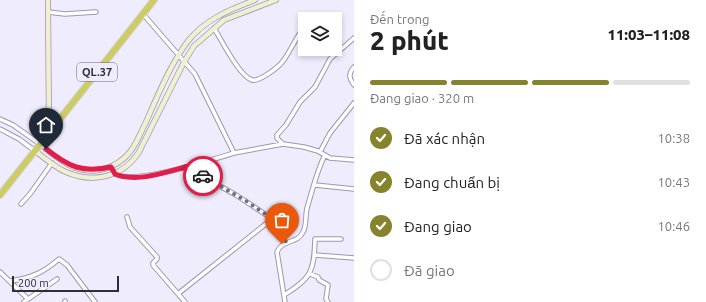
<!DOCTYPE html>
<html lang="vi">
<head>
<meta charset="utf-8">
<style>
	body { margin:0; font-family:Ubuntu,sans-serif; background:#f6f6f6; color:#222; height:100vh; display:flex; flex-direction:column; font-size:15px; white-space:nowrap }
	* { box-sizing:border-box; margin:0 }
	p { font-size:13px; color:#767676 }
	.icon { flex:none; width:22px; height:22px; fill:none; stroke:currentColor; stroke-width:2; stroke-linecap:round; stroke-linejoin:round }
	.map { position:relative; flex:1; overflow:hidden }
	.details { display:flex; flex-direction:column; background:#fff; width:352px }
	.details>* { flex:none }
	.fabs { position:absolute; left:298px; top:12px; display:grid; gap:8px }
	.fabs a { display:grid; place-items:center; width:44px; height:44px; border-radius:0px; background:#fff; box-shadow:0 2px 6px #0003; font-size:20px }
	.scale { position:absolute; left:12px; bottom:10px; width:107px; box-sizing:border-box; padding-left:4px; border:2px solid #2f2d38; border-top:0; font-size:11px; line-height:14px; white-space:nowrap; color:#2f2d38; -webkit-text-stroke:3px #efecfe; paint-order:stroke }
	.pin { position:absolute; display:grid; place-items:center; width:34px; height:34px; color:#fff; margin:-41px -17px; border-radius:50% 50% 50% 0; rotate:-45deg; box-shadow:0 0 4px #0007 }
	.pin .icon { rotate:45deg }
	.courier { position:absolute; display:grid; place-items:center; width:40px; height:40px; margin:-20px; border:3px solid #e11d48; border-radius:50%; background:#fff; color:#222; box-shadow:0 1px 5px #0007 }
	.summary em { font-style:normal; font-weight:800 }
	.summary div { display:flex; flex-direction:column-reverse }
	.summary { display:flex; align-items:center; justify-content:space-between; height:68px; padding:0 16px }
	h1 { font-size:26px; font-weight:800; line-height:30px }
	.bar { display:grid; grid-template-columns:repeat(4,1fr); gap:6px 4px; align-content:center; height:48px; padding:0 16px }
	.bar i { height:5px; border-radius:3px; background:#e0e0e0 }
	.bar .selected { background:#85842d }
	.bar p { grid-column:span 4 }
	ol { padding:0 16px; list-style:none }
	li { display:flex; align-items:center; gap:12px; height:44px }
	li p { margin-inline-start:auto }
	li .icon { padding:4px; border-radius:50%; background:#85842d; color:#fff; stroke-width:4 }
	li:last-child { color:#767676 }
	li i { width:22px; height:22px; border:2px solid #e0e0e0; border-radius:50% }
	main { display:flex; flex:1; min-height:0 }
	.map>svg:first-child { display:block }
</style>
</head>
<body>
<main>
<div class="map">
<svg width="354" height="302" viewBox="0 0 354 302">
	<rect width="100%" height="100%" fill="#efecfe"/>
	<g fill="none" stroke-linecap="round" stroke-linejoin="round">
		<g stroke="#9c97b3" stroke-width="5.5">
			<path id="street" d="M 48,12 L 65,14 L 96,12
				M 143,14 L 195,74 L 234,153 L 283,144 L 304,147 L 318,151 L 330,158 L 354,160
				M 214,28 C 221,39 239,76 252,80 C 259,82 279,67 283,61 C 290,52 294,41 301,32
				M 354,67 C 348,74 349,78 354,85
				M 0,119 L 13,125 L 40,144
				M 0,129 L 19,139 L 35,151
				M 283,144 L 277,138 L 277,135 L 286,125 L 300,102 L 315,87 L 330,59 L 354,38
				M 320,152 L 330,133 L 354,103
				M 189,166 L 193,171 L 236,195 L 274,220 L 279,225 L 285,242
				M 111,167 C 112,169 113,172 114,173 C 129,187 214,159 234,153
				M 315,185 L 354,189
				M 21,204 L 30,194 L 52,163
				M 127,217 L 130,227 L 157,257 L 157,259 L 153,263 L 153,265 L 185,302
				M 315,255 L 354,258
				M 0,272 L 28,299
				M 310,274 L 318,277 L 319,280 L 328,285 L 326,299 L 328,302
				M 10,281 C 31,278 43,273 59,259 L 67,265 L 95,302
				M 179,293 L 272,219
				M 284,295 C 312,278 314,271 315,239 L 341,239
				M 24,302 L 57,279
				M 65,302 L 65,301
				M 285,302 L 277,252 C 282,239 298,244 303,232 C 307,225 305,216 307,208 C 312,192 317,170 325,155"/>
		</g>
		<g stroke="#9c97b3" stroke-width="6">
			<path id="secondary" d="M 48,0 L 49,132
				M 40,144 C 51,153 62,163 75,168 C 95,175 117,168 130,152 C 137,143 141,132 146,122 C 158,95 170,65 188,41 C 206,19 229,10 255,0
				M 35,151 C 45,158 54,167 66,172 C 93,184 123,177 139,152 L 184,62 L 194,46 L 224,20 L 276,0"/>
		</g>
		<g stroke="#d5d5d7" stroke-width="8">
			<path id="highway" d="M 0,195 L 154,0"/>
		</g>
		<use href="#street" stroke="#fff" stroke-width="3.5"/>
		<use href="#secondary" stroke="#f0f0d0" stroke-width="4.5"/>
		<use href="#highway" stroke="#cdcc64" stroke-width="6"/>
	</g>
	<g fill="none" stroke-linecap="round" stroke-linejoin="round">
		<path stroke="#72707d" stroke-width="4" stroke-dasharray="0 7.2" d="M 203,176 L 246,201 L 274,220 L 278,225 L 286,242 L 282,244"/>
		<path stroke="#e11d48" stroke-width="5" d="M 46,149 C 69,167 82,173 111,167 L 115,174 C 138,183 166,172 189,166 L 193,171 L 203,176"/>
	</g>
	<g text-anchor="middle" stroke-width="4" stroke-linejoin="round" paint-order="stroke">
		<rect fill="#efecfe" stroke="#696673" stroke-width="1" x="77" y="63" width="40" height="18" rx="3"/>
		<g font-size="11" font-weight="bold" fill="#2f2d38">
			<text x="97" y="76">QL.37</text>
		</g>
	</g>
</svg>
<div class="fabs">
<a><svg class="icon" aria-label="layers" viewBox="0 0 24 24"><path d="M12 4l9 5-9 5-9-5zM3 14l9 5 9-5"/></svg></a>
</div>
<div class="scale">200 m</div>
<div class="pin" style="left:282px;top:244px;background:#ea580c"><svg class="icon" aria-label="bag" viewBox="0 0 24 24"><path d="M5 8h14l-1 12H6zM9 8a3 3 0 0 1 6 0"/></svg></div>
<div class="pin" style="left:46px;top:149px;background:#1f2937"><svg class="icon" aria-label="home" viewBox="0 0 24 24"><path d="M3 11l9-7 9 7M6 9v11h12V9"/></svg></div>
<div class="courier" style="left:203px;top:176px"><svg class="icon" aria-label="car" viewBox="0 0 24 24"><path d="M5 17H2v-5l4-1 3-4h7l3 4 3 1v5h-3M9 17h6M6 11h13"/><circle cx="7" cy="17" r="2"/><circle cx="17" cy="17" r="2"/></svg></div>
</div>
<section class="details">
<div class="summary"><div><h1>2 phút</h1><p>Đến trong</p></div><em>11:03–11:08</em></div>
<div class="bar"><i class="selected"></i><i class="selected"></i><i class="selected"></i><i></i><p>Đang giao · 320 m</p></div>
<ol>
<li><svg class="icon" aria-label="check" viewBox="0 0 24 24"><path d="M5 12l5 5 9-10"/></svg>Đã xác nhận<p>10:38</p></li>
<li><svg class="icon" aria-label="check" viewBox="0 0 24 24"><path d="M5 12l5 5 9-10"/></svg>Đang chuẩn bị<p>10:43</p></li>
<li><svg class="icon" aria-label="check" viewBox="0 0 24 24"><path d="M5 12l5 5 9-10"/></svg>Đang giao<p>10:46</p></li>
<li><i></i>Đã giao</li>
</ol>
</section>
</main>
</body>
</html>
